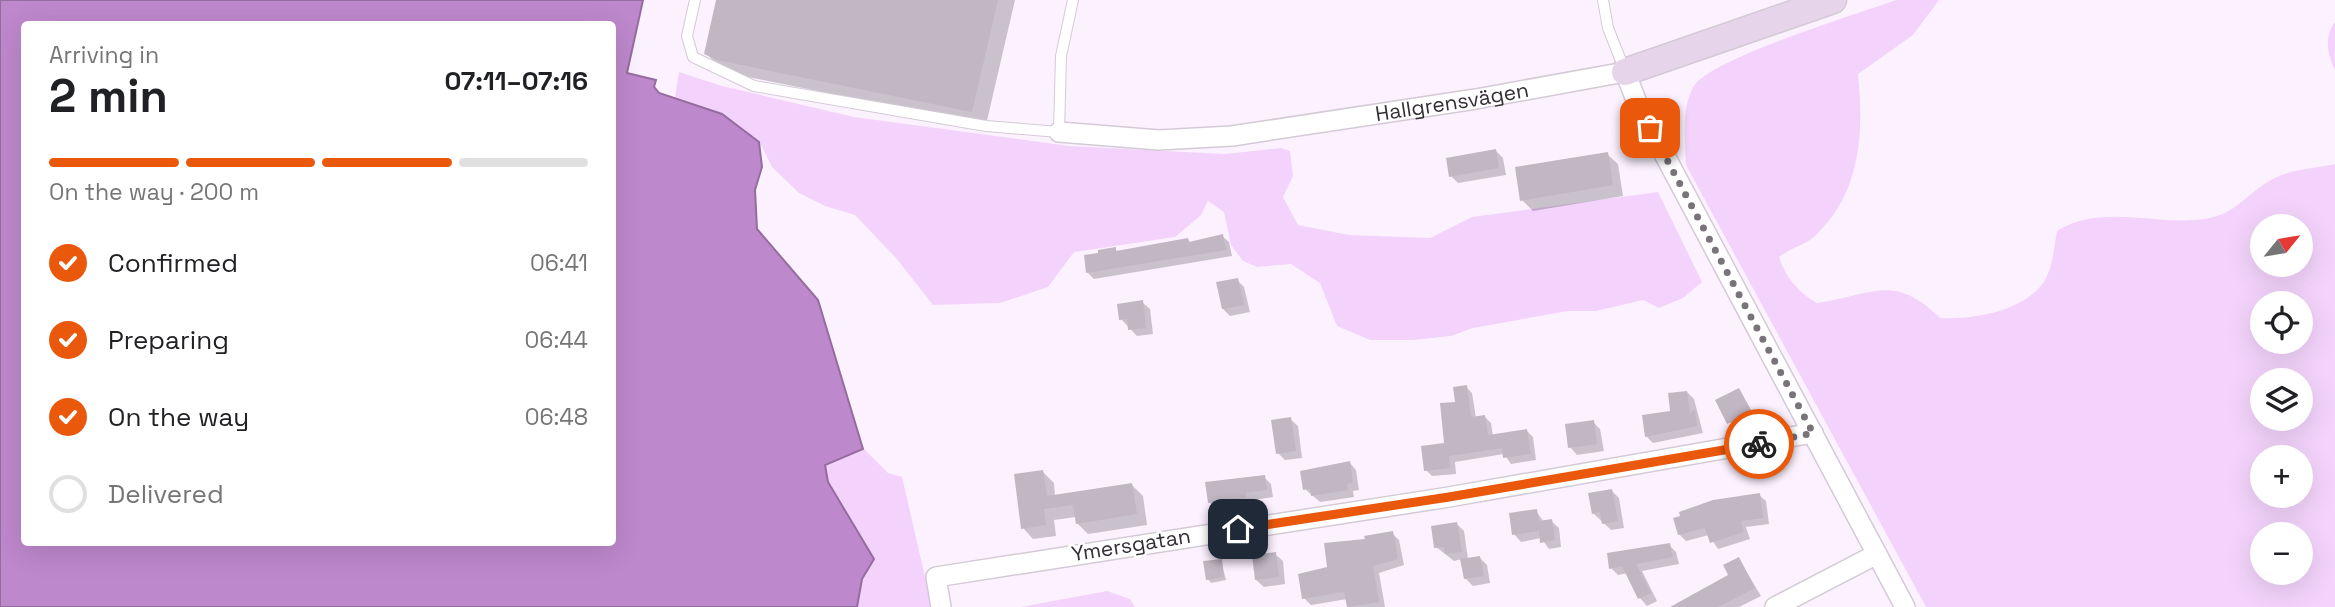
<!DOCTYPE html>
<html lang="en">
<head>
<meta charset="utf-8">
<style>
	body { margin:0; font-family:"Space Grotesk",sans-serif; background:#f6f6f6; color:#202124; height:100vh; display:flex; flex-direction:column; font-size:26px; white-space:nowrap }
	* { box-sizing:border-box; margin:0 }
	p { font-size:23px; color:#757577 }
	.icon { flex:none; width:38px; height:38px; fill:none; stroke:currentColor; stroke-width:2; stroke-linecap:round; stroke-linejoin:round }
	.map { position:relative; flex:1; overflow:hidden }
	.side { position:absolute; left:21px; top:21px; width:595px; height:525px; display:flex; flex-direction:column; background:#fff; border-radius:7px; box-shadow:0 7px 28px #0002 }
	.side>* { flex:none }
	.needle { width:46px; rotate:60deg }
	.tools { position:absolute; left:2250px; top:214px; display:grid; gap:14px }
	.tools a { display:grid; place-items:center; width:63px; height:63px; border-radius:50%; background:#fff; box-shadow:0 7px 28px #0002; font-size:35px }
	.pin { position:absolute; display:grid; place-items:center; width:60px; height:60px; color:#fff; margin:-30px; border-radius:14px; box-shadow:0 4px 10px #0006 }
	.courier { position:absolute; display:grid; place-items:center; width:70px; height:70px; margin:-35px; border:5px solid #ea580c; border-radius:50%; background:#fff; color:#222; box-shadow:0 2px 9px #0007 }
	.head em { font-style:normal; font-weight:600 }
	.head div { display:flex; flex-direction:column-reverse }
	.head { display:flex; align-items:center; justify-content:space-between; height:119px; padding:0 28px }
	h1 { font-size:46px; font-weight:600; line-height:52px }
	.bar { display:grid; grid-template-columns:repeat(4,1fr); gap:10px 7px; align-content:center; height:84px; padding:0 28px }
	.bar i { height:9px; border-radius:5px; background:#e0e0e0 }
	.bar .current { background:#ea580c }
	.bar p { grid-column:span 4 }
	ol { padding:0 28px; list-style:none }
	li { display:flex; align-items:center; gap:21px; height:77px }
	li p { margin-inline-start:auto }
	li .icon { padding:7px; border-radius:50%; background:#ea580c; color:#fff; stroke-width:4 }
	li:last-child { color:#757577 }
	li i { width:38px; height:38px; border:4px solid #e0e0e0; border-radius:50% }
	.map>svg:first-child { display:block }
</style>
</head>
<body>
<div class="map">
<svg width="2335" height="607" viewBox="0 0 2335 607">
	<rect width="100%" height="100%" fill="#fcf2ff"/>
	<path fill="#f3d3fb" fill-rule="evenodd" d="M 1896,0 L 1939,0 L 1913,35 L 1858,74 C 1864,133 1861,192 1816,235 C 1806,245 1790,248 1779,257 C 1785,277 1799,293 1817,303 C 1872,295 1894,272 1940,318 C 1974,320 2026,311 2045,280 C 2053,266 2054,247 2057,231 C 2100,203 2156,226 2204,219 C 2239,214 2248,190 2277,177 C 2294,169 2317,168 2335,164 L 2335,607 L 1926,607 L 1686,165 C 1685,141 1681,107 1694,86 C 1712,58 1858,14 1896,0 ZM 2263,226 L 2301,226 L 2301,264 L 2263,264 ZM 2263,303 L 2301,303 L 2301,341 L 2263,341 ZM 2263,380 L 2301,380 L 2301,418 L 2263,418 ZM 2263,457 L 2301,457 L 2301,495 L 2263,495 ZM 2263,534 L 2301,534 L 2301,572 L 2263,572 Z
		M 2335,22 L 2335,70 C 2327,53 2324,37 2335,22 Z
		M 679,72 L 722,86 L 854,117 L 1069,146 L 1225,154 L 1281,148 L 1290,151 L 1293,176 L 1283,197 L 1298,225 L 1349,235 L 1430,238 L 1472,217 L 1658,192 L 1702,282 L 1683,298 L 1659,308 L 1643,300 L 1596,311 L 1568,311 L 1473,328 L 1451,336 L 1413,340 L 1370,340 L 1337,326 L 1320,283 L 1291,264 L 1257,267 L 1243,261 L 1231,245 L 1224,212 L 1208,201 L 1201,215 L 1175,237 L 1074,252 L 1048,287 L 1000,303 L 933,305 L 896,258 L 855,215 L 825,206 L 799,193 L 772,167 L 759,141 L 722,114 L 675,98 Z
		M 864,449 L 888,473 L 902,477 L 932,607 L 857,607 L 862,579 L 874,559 L 828,482 L 825,465 Z
		M 1107,591 L 1130,599 L 1135,607 L 1021,607 Z"/>
	<path fill="#be88cc" stroke="#946d9e" stroke-width="2" fill-rule="evenodd" d="M 0,0 L 643,0 L 627,73 L 656,80 L 654,87 L 659,93 L 722,114 L 759,142 L 762,167 L 755,190 L 757,229 L 818,300 L 863,449 L 825,465 L 828,482 L 874,559 L 862,579 L 857,607 L 0,607 ZM 24,24 L 612,24 L 612,542 L 24,542 Z"/>
	<path fill="#0003" d="M 718,0 L 1015,0 L 986,125 L 733,74 L 720,68 L 706,53 Z
		M 1495,150 L 1503,158 L 1506,175 L 1458,183 L 1451,176 Z
		M 1607,154 L 1618,164 L 1623,196 L 1533,211 L 1522,200 Z
		M 1222,236 L 1229,242 L 1232,256 L 1094,279 L 1088,273 L 1115,249 L 1118,252 L 1188,240 L 1191,243 Z
		M 1237,280 L 1244,287 L 1250,312 L 1230,316 L 1223,309 Z
		M 1142,302 L 1150,309 L 1153,334 L 1137,336 L 1121,319 Z
		M 1466,387 L 1472,393 L 1476,418 L 1485,417 L 1491,423 L 1493,436 L 1527,431 L 1533,437 L 1536,460 L 1511,464 L 1504,454 L 1455,462 L 1456,474 L 1432,476 L 1426,470 L 1446,445 L 1457,403 Z
		M 1739,390 L 1757,420 L 1736,431 L 1717,401 Z
		M 1687,392 L 1694,399 L 1703,433 L 1653,443 L 1646,436 L 1672,412 Z
		M 1290,419 L 1298,426 L 1302,458 L 1285,460 L 1278,453 Z
		M 1593,422 L 1600,429 L 1604,451 L 1577,455 L 1570,447 Z
		M 1349,462 L 1356,470 L 1359,490 L 1353,491 L 1354,497 L 1320,502 L 1305,489 Z
		M 1043,472 L 1054,483 L 1055,496 L 1132,485 L 1143,496 L 1147,525 L 1088,534 L 1077,523 L 1076,517 L 1054,520 L 1056,536 L 1033,539 L 1023,528 Z
		M 1264,477 L 1271,484 L 1273,497 L 1252,500 L 1253,505 L 1217,510 L 1209,502 Z
		M 1612,491 L 1619,498 L 1624,528 L 1611,530 L 1593,513 Z
		M 1759,495 L 1766,501 L 1769,524 L 1746,527 L 1750,539 L 1718,549 L 1709,535 L 1686,541 L 1679,534 Z
		M 1536,511 L 1544,522 L 1551,521 L 1559,528 L 1561,547 L 1549,549 L 1541,538 L 1521,542 L 1514,534 Z
		M 1457,524 L 1464,531 L 1468,559 L 1479,557 L 1487,565 L 1490,583 L 1473,586 L 1466,579 L 1462,559 L 1454,561 L 1436,547 Z
		M 1392,533 L 1399,540 L 1404,565 L 1379,573 L 1385,607 L 1349,607 L 1347,599 L 1311,605 L 1304,598 L 1329,568 L 1367,541 Z
		M 1669,545 L 1676,552 L 1679,564 L 1642,571 L 1657,601 L 1647,606 L 1640,598 L 1628,573 L 1618,575 L 1611,568 Z
		M 1275,554 L 1283,561 L 1285,584 L 1264,587 L 1256,580 Z
		M 1739,559 L 1761,596 L 1739,607 L 1675,607 L 1731,576 Z
		M 1221,561 L 1226,580 L 1211,583 L 1208,579 Z"/>
	<path fill="#c1b7c3" d="M 716,0 L 998,0 L 972,112 L 717,60 L 704,54 Z
		M 1496,149 L 1499,168 L 1449,177 L 1446,158 Z
		M 1608,152 L 1613,185 L 1520,201 L 1515,167 Z
		M 1223,234 L 1226,250 L 1086,273 L 1084,255 L 1098,253 L 1098,250 L 1116,247 L 1116,251 L 1188,238 L 1189,242 Z
		M 1238,278 L 1244,305 L 1222,309 L 1216,282 Z
		M 1143,300 L 1146,328 L 1128,330 L 1127,319 L 1119,320 L 1117,304 Z
		M 1467,385 L 1471,417 L 1485,415 L 1488,435 L 1527,429 L 1531,454 L 1503,458 L 1502,448 L 1449,456 L 1450,468 L 1424,471 L 1421,446 L 1444,443 L 1440,403 L 1455,402 L 1453,387 Z
		M 1739,388 L 1752,412 L 1727,424 L 1715,400 Z
		M 1687,391 L 1690,413 L 1695,410 L 1697,426 L 1645,437 L 1642,415 L 1670,411 L 1668,393 Z
		M 1291,417 L 1296,451 L 1276,454 L 1271,420 Z
		M 1594,420 L 1597,444 L 1568,448 L 1565,424 Z
		M 1350,461 L 1353,483 L 1347,484 L 1348,490 L 1311,496 L 1310,489 L 1303,490 L 1300,471 Z
		M 1043,470 L 1047,496 L 1132,483 L 1137,514 L 1076,524 L 1073,505 L 1044,509 L 1046,525 L 1021,529 L 1014,474 Z
		M 1265,475 L 1267,490 L 1246,493 L 1246,498 L 1208,503 L 1205,482 Z
		M 1612,489 L 1618,521 L 1602,524 L 1600,512 L 1592,514 L 1588,493 Z
		M 1760,493 L 1763,518 L 1741,521 L 1744,532 L 1710,543 L 1705,528 L 1678,535 L 1673,518 L 1680,516 L 1679,512 L 1713,500 Z
		M 1537,509 L 1539,521 L 1552,519 L 1555,540 L 1540,543 L 1539,531 L 1512,535 L 1509,513 Z
		M 1457,522 L 1462,552 L 1445,554 L 1444,547 L 1434,548 L 1431,526 Z
		M 1393,531 L 1398,559 L 1373,566 L 1379,602 L 1347,607 L 1344,592 L 1302,599 L 1298,574 L 1327,567 L 1324,543 L 1365,539 L 1364,536 Z
		M 1670,543 L 1673,557 L 1636,564 L 1651,593 L 1638,599 L 1622,566 L 1609,569 L 1607,553 Z
		M 1276,552 L 1279,577 L 1255,580 L 1252,555 Z
		M 1480,556 L 1484,576 L 1464,579 L 1460,559 Z
		M 1739,557 L 1755,588 L 1718,607 L 1670,607 L 1728,575 L 1723,565 Z
		M 1222,559 L 1224,577 L 1206,580 L 1203,561 Z"/>
	<g fill="none" stroke-linecap="round" stroke-linejoin="round">
		<g stroke="#d4cad6" stroke-width="12">
			<path id="lane" d="M 695,0 L 687,36 L 693,57 L 754,86 L 986,126 L 1059,132 L 1061,56 L 1073,0
				M 1603,0 L 1608,28 L 1625,71"/>
		</g>
		<g stroke="#d4cad6" stroke-width="22">
			<g id="street">
				<path id="s1" d="M 1059,132 L 1159,140 L 1232,136 L 1476,99 L 1625,72 L 1638,105 L 1905,607"/>
				<path d="M 941,607 L 936,577 L 1449,497 L 1813,433"/>
				<path d="M 1775,607 L 1877,554"/>
			</g>
		</g>
		<g stroke="#d4cad6" stroke-width="29">
			<path id="secondary" d="M 1625,72 L 1833,0"/>
		</g>
		<use href="#lane" stroke="#fff" stroke-width="10"/>
		<use href="#street" stroke="#fff" stroke-width="19"/>
		<use href="#secondary" stroke="#e6d5ea" stroke-width="26"/>
	</g>
	<g fill="none" stroke-linecap="round" stroke-linejoin="round">
		<path stroke="#79737a" stroke-width="7" stroke-dasharray="0 12.6" d="M 1650,128 L 1813,433 L 1759,444"/>
		<path stroke="#ea580c" stroke-width="9" d="M 1238,529 L 1449,497 L 1759,444"/>
	</g>
	<g text-anchor="middle" stroke-width="5" stroke-linejoin="round" paint-order="stroke">
		<g font-size="21" fill="#322e33" stroke="#fff">
			<text dy="7" stroke="none"><textPath href="#s1" startOffset="396">Hallgrensvägen</textPath></text>
			<text transform="translate(1131 545) rotate(-9)" y="7">Ymersgatan</text>
		</g>
	</g>
</svg>
<div class="tools">
<a><svg class="needle" viewBox="-14 -14 28 28"><path d="M0-13l5 13h-10z" fill="#e53935"/><path d="M0 13l5-13h-10z" fill="#757577"/></svg></a>
<a><svg class="icon" aria-label="locate" viewBox="0 0 24 24"><circle cx="12" cy="12" r="6"/><path d="M12 2v4M12 18v4M2 12h4M18 12h4"/></svg></a>
<a><svg class="icon" aria-label="layers" viewBox="0 0 24 24"><path d="M12 4l9 5-9 5-9-5zM3 14l9 5 9-5"/></svg></a>
<a>+</a>
<a>−</a>
</div>
<div class="pin" style="left:1650px;top:128px;background:#ea580c"><svg class="icon" aria-label="bag" viewBox="0 0 24 24"><path d="M5 8h14l-1 12H6zM9 8a3 3 0 0 1 6 0"/></svg></div>
<div class="pin" style="left:1238px;top:529px;background:#1f2937"><svg class="icon" aria-label="home" viewBox="0 0 24 24"><path d="M3 11l9-7 9 7M6 9v11h12V9"/></svg></div>
<div class="courier" style="left:1759px;top:444px"><svg class="icon" aria-label="bike" viewBox="0 0 24 24"><circle cx="6" cy="16" r="4"/><circle cx="18" cy="16" r="4"/><path d="M6 16l4-8h5l3 8M10 8l3 8H6M13 5h3"/></svg></div>
<section class="side">
<div class="head"><div><h1>2 min</h1><p>Arriving in</p></div><em>07:11–07:16</em></div>
<div class="bar"><i class="current"></i><i class="current"></i><i class="current"></i><i></i><p>On the way · 200 m</p></div>
<ol>
<li><svg class="icon" aria-label="check" viewBox="0 0 24 24"><path d="M5 12l5 5 9-10"/></svg>Confirmed<p>06:41</p></li>
<li><svg class="icon" aria-label="check" viewBox="0 0 24 24"><path d="M5 12l5 5 9-10"/></svg>Preparing<p>06:44</p></li>
<li><svg class="icon" aria-label="check" viewBox="0 0 24 24"><path d="M5 12l5 5 9-10"/></svg>On the way<p>06:48</p></li>
<li><i></i>Delivered</li>
</ol>
</section>
</div>
</body>
</html>
